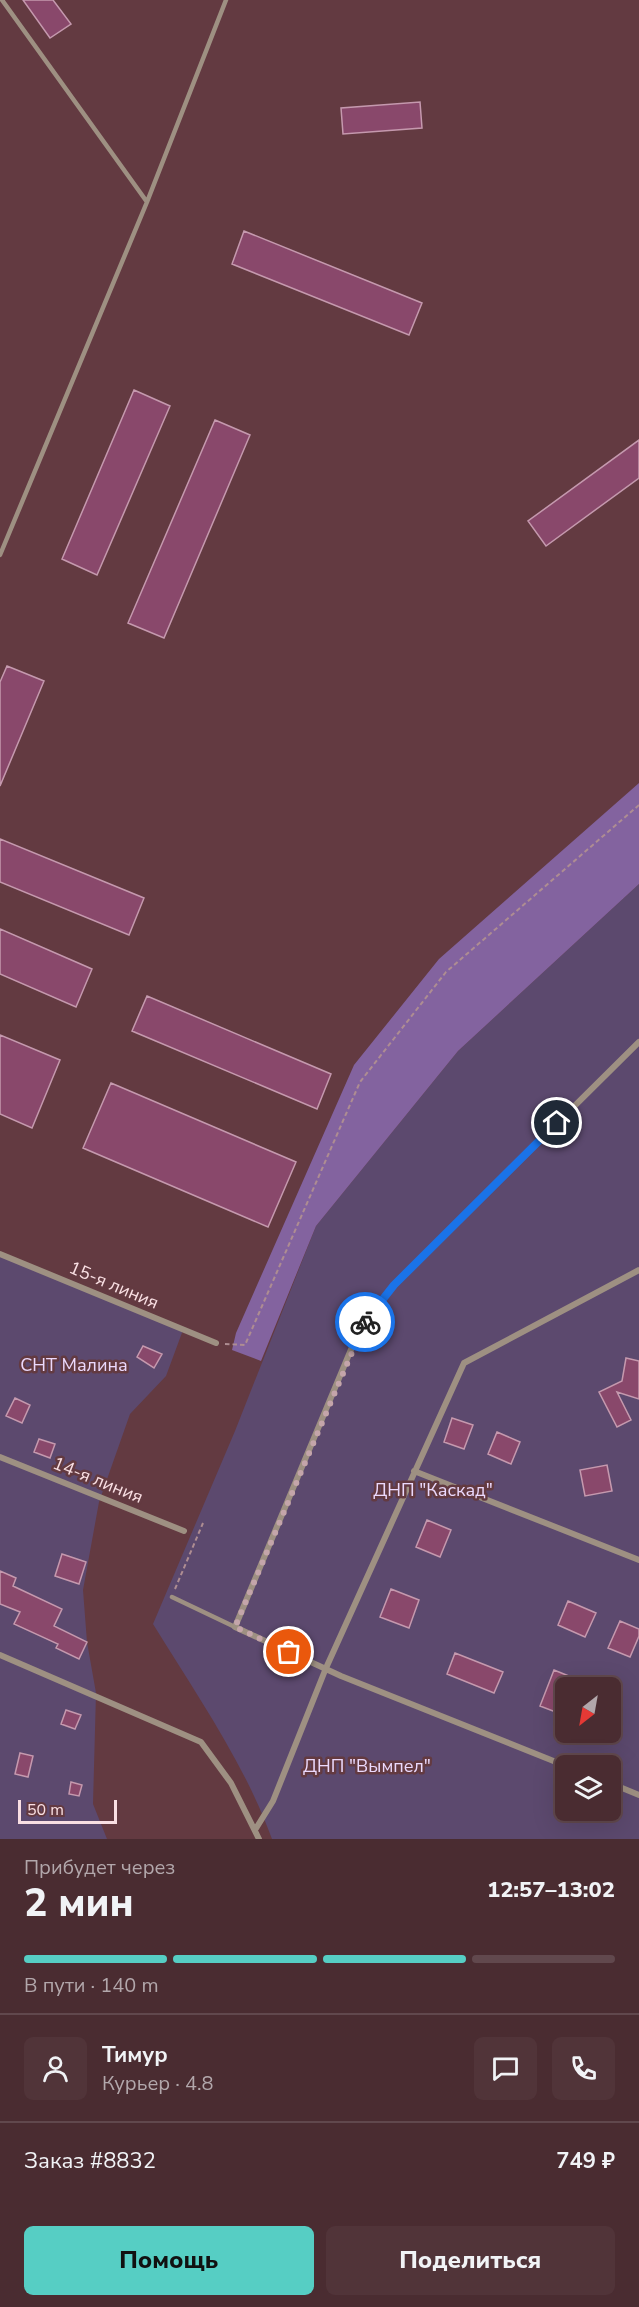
<!DOCTYPE html>
<html lang="ru">
<head>
<meta charset="utf-8">
<style>
	body { margin:0; font-family:"Nunito Sans",sans-serif; background:#513439; color:#f1f3f6; height:100vh; display:flex; flex-direction:column; font-size:22px; white-space:nowrap }
	* { box-sizing:border-box; margin:0 }
	p { font-size:20px; color:#b2a7ab }
	.icon { flex:none; width:33px; height:33px; fill:none; stroke:currentColor; stroke-width:2; stroke-linecap:round; stroke-linejoin:round }
	.map { position:relative; height:1839px; overflow:hidden }
	.details { display:flex; flex-direction:column; background:#4a2c31; flex:1 }
	.details>* { flex:none }
	.needle { width:39px; rotate:211deg }
	.controls { position:absolute; left:555px; top:1677px; display:grid; gap:12px }
	.controls a { display:grid; place-items:center; width:66px; height:66px; border-radius:9px; background:#4a2c31; box-shadow:0 6px 24px #0002,0 0 0 2px #61484d; font-size:30px }
	.scale { position:absolute; left:18px; bottom:15px; width:99px; box-sizing:border-box; padding-left:6px; border:3px solid #f9dfe3; border-top:0; font-size:16px; line-height:21px; white-space:nowrap; color:#f9dfe3; -webkit-text-stroke:4px #633a41; paint-order:stroke }
	.pin { position:absolute; display:grid; place-items:center; width:51px; height:51px; color:#fff; margin:-26px; border:3px solid #fff; border-radius:50%; box-shadow:0 2px 6px #0007 }
	.courier { position:absolute; display:grid; place-items:center; width:60px; height:60px; margin:-30px; border:4px solid #1a73e8; border-radius:50%; background:#fff; color:#222; box-shadow:0 2px 8px #0007 }
	.head em { font-style:normal; font-weight:800 }
	.head div { display:flex; flex-direction:column-reverse }
	.head { display:flex; align-items:center; justify-content:space-between; height:102px; padding:0 24px }
	h1 { font-size:39px; font-weight:800; line-height:45px }
	.bar { display:grid; grid-template-columns:repeat(4,1fr); gap:9px 6px; align-content:center; height:72px; padding:0 24px }
	.bar i { height:8px; border-radius:4px; background:#61484d }
	.bar .active { background:#56cec4 }
	.bar p { grid-column:span 4 }
	.line { display:flex; align-items:center; gap:15px; padding:0 24px; border-top:2px solid #61484d }
	.line div { flex:1 }
	.round { display:grid; place-items:center; flex:none; width:63px; height:63px; border-radius:9px; background:#513439 }
	.cta { display:flex; gap:12px; margin-top:auto; padding:12px 24px }
	.cta a { flex:1; height:69px; border-radius:9px; background:#56cec4; color:#111; font-size:24px; font-weight:800; line-height:69px; text-align:center }
	.cta a+a { background:#513439; color:#f1f3f6 }
	.map>svg:first-child { display:block }
</style>
</head>
<body>
<div class="map">
<svg width="639" height="1839" viewBox="0 0 639 1839">
	<rect width="100%" height="100%" fill="#633a41"/>
	<path fill="#5c496e" fill-rule="evenodd" d="M 639,884 L 639,1839 L 272,1839 C 244,1762 196,1694 153,1624 L 235,1431 L 316,1226 L 458,1051 ZM 566,1688 L 610,1688 L 610,1732 L 566,1732 ZM 566,1766 L 610,1766 L 610,1810 L 566,1810 Z
		M 0,1254 L 183,1330 L 166,1376 L 130,1414 L 99,1502 L 83,1590 L 87,1642 L 96,1693 L 93,1804 L 107,1839 L 0,1839 Z"/>
	<path fill="#83639f" d="M 639,783 L 639,884 L 458,1051 L 316,1226 L 261,1361 L 232,1350 L 236,1333 L 354,1065 L 439,959 Z"/>
	<path fill="#89486b" stroke="#c599ae" stroke-width="1.5" d="M 23,0 L 53,0 L 71,24 L 50,38 Z
		M 420,102 L 422,128 L 343,134 L 341,108 Z
		M 244,231 L 422,303 L 409,335 L 232,264 Z
		M 134,390 L 170,406 L 97,575 L 62,559 Z
		M 215,420 L 250,435 L 164,638 L 128,623 Z
		M 639,440 L 639,478 L 546,546 L 528,521 Z
		M 7,666 L 44,681 L 0,786 L 0,682 Z
		M 0,839 L 144,898 L 129,935 L 0,882 Z
		M 0,929 L 92,969 L 76,1007 L 0,974 Z
		M 147,996 L 331,1074 L 317,1109 L 132,1031 Z
		M 0,1035 L 60,1060 L 32,1128 L 0,1114 Z
		M 111,1083 L 296,1162 L 268,1227 L 83,1148 Z
		M 143,1346 L 162,1354 L 154,1368 L 137,1357 Z
		M 626,1358 L 639,1361 L 639,1399 L 617,1392 L 631,1420 L 617,1427 L 599,1392 L 622,1381 Z
		M 15,1398 L 30,1405 L 22,1423 L 6,1416 Z
		M 452,1418 L 473,1425 L 464,1449 L 444,1442 Z
		M 497,1432 L 520,1442 L 511,1464 L 488,1454 Z
		M 39,1439 L 55,1444 L 50,1458 L 34,1452 Z
		M 607,1465 L 612,1491 L 585,1496 L 580,1470 Z
		M 427,1520 L 451,1530 L 440,1557 L 416,1547 Z
		M 62,1554 L 86,1562 L 79,1584 L 55,1576 Z
		M 0,1571 L 16,1578 L 13,1586 L 62,1609 L 54,1626 L 87,1642 L 79,1659 L 56,1648 L 58,1644 L 14,1624 L 20,1612 L 0,1604 Z
		M 391,1589 L 419,1600 L 409,1628 L 380,1617 Z
		M 568,1601 L 596,1613 L 585,1637 L 558,1625 Z
		M 620,1621 L 639,1629 L 639,1636 L 630,1657 L 608,1648 Z
		M 455,1653 L 503,1672 L 494,1693 L 447,1674 Z
		M 554,1670 L 596,1687 L 566,1688 L 566,1716 L 540,1706 Z
		M 66,1710 L 81,1715 L 75,1729 L 61,1724 Z
		M 20,1753 L 33,1756 L 28,1777 L 15,1774 Z
		M 71,1782 L 82,1785 L 79,1796 L 69,1794 Z"/>
	<g fill="none" stroke-linecap="round" stroke-linejoin="round">
		<path stroke="#ae8d92" stroke-width="2" stroke-dasharray="4.5 3" stroke-linecap="butt" d="M 225,1344 L 245,1345 L 360,1082 L 446,972 L 639,805
			M 175,1589 L 203,1523"/>
		<path stroke="#9e9082" stroke-width="4.5" d="M 2,0 L 147,202 L 226,0
			M 0,555 L 147,202
			M 172,1597 L 235,1627"/>
		<path stroke="#9e9082" stroke-width="6" d="M 0,1254 L 216,1343
			M 0,1457 L 184,1531
			M 414,1471 L 639,1560
			M 0,1655 L 201,1742 L 231,1783 L 259,1839
			M 566,1766 L 341,1676 L 235,1627 L 360,1328 L 394,1285 L 639,1042
			M 610,1783 L 639,1795
			M 255,1830 L 273,1801 L 326,1668 L 464,1363 L 639,1270"/>
	</g>
	<g fill="none" stroke-linecap="round" stroke-linejoin="round">
		<path stroke="#c4a5aa" stroke-width="6" stroke-dasharray="0 10.8" d="M 289,1652 L 235,1627 L 365,1322"/>
		<path stroke="#1a73e8" stroke-width="8" d="M 365,1322 L 394,1285 L 557,1123"/>
	</g>
	<g text-anchor="middle" stroke-width="5" stroke-linejoin="round" paint-order="stroke">
		<g font-size="18" fill="#f9dfe3" stroke="#633a41">
			<text transform="translate(114 1285) rotate(23)" y="6">15-я линия</text>
			<text transform="translate(98 1480) rotate(22)" y="6">14-я линия</text>
		</g>
		<g font-size="18" fill="#ebd9fd" stroke="#633a41">
			<text x="74" y="1371">СНТ Малина</text>
			<text x="433" y="1496">ДНП "Каскад"</text>
			<text x="367" y="1772">ДНП "Вымпел"</text>
		</g>
	</g>
</svg>
<div class="controls">
<a><svg class="needle" viewBox="-14 -14 28 28"><path d="M0-13l5 13h-10z" fill="#e53935"/><path d="M0 13l5-13h-10z" fill="#b2a7ab"/></svg></a>
<a><svg class="icon" aria-label="layers" viewBox="0 0 24 24"><path d="M12 4l9 5-9 5-9-5zM3 14l9 5 9-5"/></svg></a>
</div>
<div class="scale">50 m</div>
<div class="pin" style="left:289px;top:1652px;background:#ea580c"><svg class="icon" aria-label="bag" viewBox="0 0 24 24"><path d="M5 8h14l-1 12H6zM9 8a3 3 0 0 1 6 0"/></svg></div>
<div class="pin" style="left:557px;top:1123px;background:#1f2937"><svg class="icon" aria-label="home" viewBox="0 0 24 24"><path d="M3 11l9-7 9 7M6 9v11h12V9"/></svg></div>
<div class="courier" style="left:365px;top:1322px"><svg class="icon" aria-label="bike" viewBox="0 0 24 24"><circle cx="6" cy="16" r="4"/><circle cx="18" cy="16" r="4"/><path d="M6 16l4-8h5l3 8M10 8l3 8H6M13 5h3"/></svg></div>
</div>
<section class="details">
<div class="head"><div><h1>2 мин</h1><p>Прибудет через</p></div><em>12:57–13:02</em></div>
<div class="bar"><i class="active"></i><i class="active"></i><i class="active"></i><i></i><p>В пути · 140 m</p></div>
<div class="line" style="height:108px"><a class="round"><svg class="icon" aria-label="person" viewBox="0 0 24 24"><circle cx="12" cy="8" r="4"/><path d="M4 21q1-7 8-7t8 7"/></svg></a><div><b>Тимур</b><p>Курьер · 4.8</p></div><a class="round"><svg class="icon" aria-label="chat" viewBox="0 0 24 24"><path d="M4 5h16v11H9l-5 4z"/></svg></a><a class="round"><svg class="icon" aria-label="phone" viewBox="0 0 24 24"><path d="M5 4h4l2 5-3 2q2 4 5 5l2-3 5 2v4C11 20 4 13 5 4z"/></svg></a></div>
<div class="line" style="height:78px"><div>Заказ #8832</div><b>749 ₽</b></div>
<div class="cta"><a>Помощь</a><a>Поделиться</a></div>
</section>
</body>
</html>
